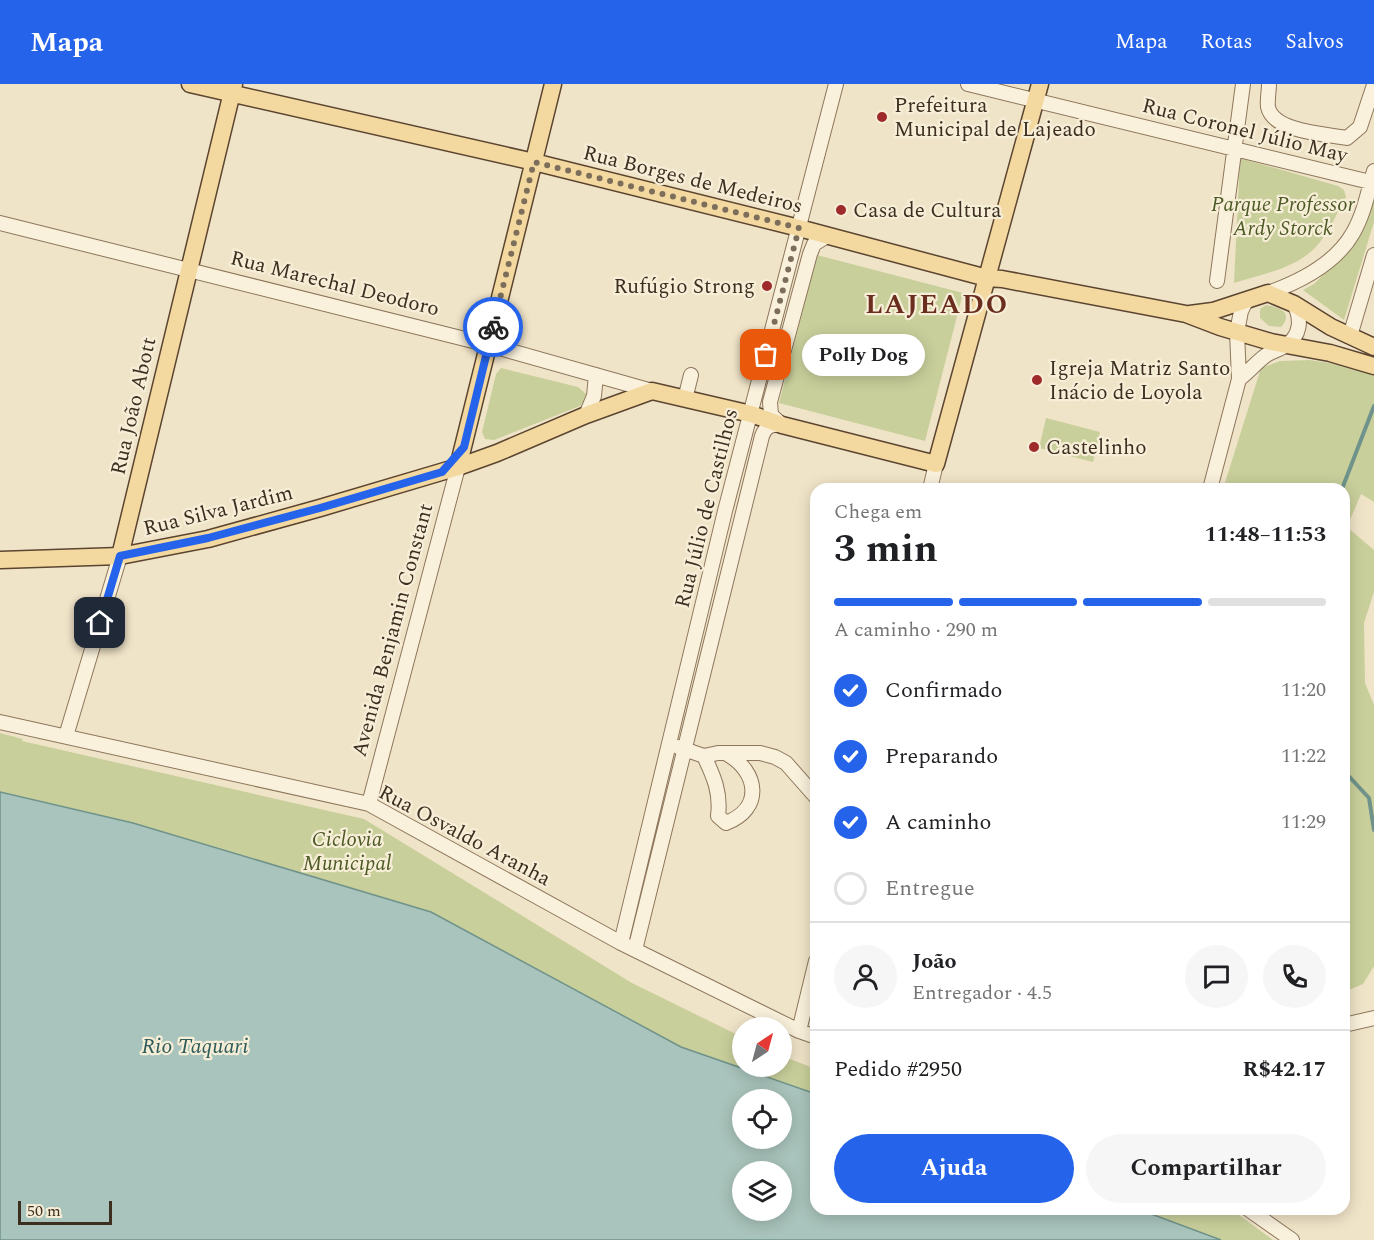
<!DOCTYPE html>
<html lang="pt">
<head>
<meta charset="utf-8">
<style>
	body { margin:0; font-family:Spectral,serif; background:#f6f6f6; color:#202124; height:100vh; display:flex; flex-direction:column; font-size:22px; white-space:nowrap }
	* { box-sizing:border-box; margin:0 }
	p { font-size:20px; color:#757577 }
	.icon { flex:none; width:33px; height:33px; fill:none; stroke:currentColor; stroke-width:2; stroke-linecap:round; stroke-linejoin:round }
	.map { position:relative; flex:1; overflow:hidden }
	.details { position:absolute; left:810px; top:399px; width:540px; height:732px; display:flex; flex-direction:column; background:#fff; border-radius:18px; box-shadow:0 3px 15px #0003 }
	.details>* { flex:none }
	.needle { width:39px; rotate:36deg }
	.controls { position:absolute; left:732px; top:933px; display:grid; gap:12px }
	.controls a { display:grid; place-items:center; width:60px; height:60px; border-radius:50%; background:#fff; box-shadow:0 3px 15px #0003; font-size:30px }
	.scale { position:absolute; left:18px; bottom:15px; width:94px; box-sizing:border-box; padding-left:6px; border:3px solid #3d2e20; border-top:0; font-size:16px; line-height:21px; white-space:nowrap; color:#3d2e20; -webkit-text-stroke:4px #f7eed8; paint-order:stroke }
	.pin { position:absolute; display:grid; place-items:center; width:51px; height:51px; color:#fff; margin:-26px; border-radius:12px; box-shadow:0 3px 9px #0006 }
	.courier { position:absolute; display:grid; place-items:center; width:60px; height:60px; margin:-30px; border:4px solid #2563eb; border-radius:50%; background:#fff; color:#222; box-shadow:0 2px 8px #0007 }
	.bubble { position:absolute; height:42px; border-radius:21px; background:#fff; box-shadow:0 3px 15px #0003; font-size:20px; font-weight:700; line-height:42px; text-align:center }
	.overview em { font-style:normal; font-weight:700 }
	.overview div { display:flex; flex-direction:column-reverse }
	.overview { display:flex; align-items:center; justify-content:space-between; height:102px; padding:0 24px }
	h1 { font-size:39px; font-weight:700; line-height:45px }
	.bar { display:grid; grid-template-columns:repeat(4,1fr); gap:9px 6px; align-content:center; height:72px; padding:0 24px }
	.bar i { height:8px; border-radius:4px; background:#e0e0e0 }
	.bar .current { background:#2563eb }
	.bar p { grid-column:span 4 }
	.line { display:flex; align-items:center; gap:15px; padding:0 24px; border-top:2px solid #e0e0e0 }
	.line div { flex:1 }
	.round { display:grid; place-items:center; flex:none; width:63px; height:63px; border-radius:32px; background:#f6f6f6 }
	ol { padding:0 24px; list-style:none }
	li { display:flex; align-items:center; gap:18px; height:66px }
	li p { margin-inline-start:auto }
	li .icon { padding:6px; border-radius:50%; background:#2563eb; color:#fff; stroke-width:4 }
	li:last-child { color:#757577 }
	li i { width:33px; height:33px; border:3px solid #e0e0e0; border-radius:50% }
	.cta { display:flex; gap:12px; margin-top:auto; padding:12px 24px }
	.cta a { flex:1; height:69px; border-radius:36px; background:#2563eb; color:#fff; font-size:24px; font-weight:700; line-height:69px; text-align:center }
	.cta a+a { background:#f6f6f6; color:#202124 }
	header { display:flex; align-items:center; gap:36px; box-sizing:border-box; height:84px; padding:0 30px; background:#2563eb; color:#fff }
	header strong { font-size:28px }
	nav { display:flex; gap:33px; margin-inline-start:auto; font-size:21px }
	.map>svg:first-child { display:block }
</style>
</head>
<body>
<header>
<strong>Mapa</strong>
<nav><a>Mapa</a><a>Rotas</a><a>Salvos</a></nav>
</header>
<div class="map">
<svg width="1374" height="1156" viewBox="0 0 1374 1156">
	<rect width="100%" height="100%" fill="#f0e4c8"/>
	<path fill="#c9cf9b" d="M 1240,74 L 1338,102 L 1344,106 L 1346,113 C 1338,126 1332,142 1323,154 C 1303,184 1265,189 1234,199 Z
		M 1374,113 L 1374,138 L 1344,236 L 1303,206 L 1314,200 L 1350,164 Z
		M 817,171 L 963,209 L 925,357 L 779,319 Z
		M 1266,221 C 1280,223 1294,229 1281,243 L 1269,242 L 1260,234 L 1260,225 Z
		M 1309,276 L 1343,281 L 1374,289 L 1374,418 L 1361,410 L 1347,443 L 1374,466 L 1374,508 L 1364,539 L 1365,599 L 1374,621 L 1374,882 L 1363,900 L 1344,908 L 1344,405 L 1223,405 L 1261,284 L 1280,277 Z
		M 501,284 L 578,303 L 586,310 L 587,316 L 580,322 L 494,356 L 485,355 L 482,348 L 496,290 Z
		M 1046,334 L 1100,348 L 1093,378 L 1039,364 Z
		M 0,649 L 23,655 L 22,657 L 364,735 L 632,899 L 742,953 L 742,982 L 782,982 L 782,972 L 816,985 L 816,1010 L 681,963 L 431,828 L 133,739 L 0,708 Z
		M 1138,1125 L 1223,1125 L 1239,1131 L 1273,1156 L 1221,1156 Z"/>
	<path fill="#a9c4bc" stroke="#6f938a" stroke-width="1.5" fill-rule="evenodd" d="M 0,708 L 133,739 L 431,828 L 681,963 L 816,1010 L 816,1125 L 1138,1125 L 1221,1156 L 0,1156 ZM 742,1016 L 782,1016 L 782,1054 L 742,1054 ZM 742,1088 L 782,1088 L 782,1126 L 742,1126 Z"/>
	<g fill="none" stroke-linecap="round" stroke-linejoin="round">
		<path stroke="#6f938a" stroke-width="4" d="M 1342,405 L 1374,322
			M 1344,687 L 1369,714 L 1374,746"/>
		<g stroke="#8d765c" stroke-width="16">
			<path id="minor" d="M 968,0 L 1374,99
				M 1269,0 C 1269,7 1267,17 1268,23 C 1273,48 1327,50 1347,54 L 1360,43 L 1374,1
				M 0,139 L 489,261 L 652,307
				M 1217,197 L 1243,0
				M 1268,209 C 1299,198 1336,179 1353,149 C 1364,130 1368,108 1374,87
				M 1350,252 L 1374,171
				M 1239,295 C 1249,288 1258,276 1268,270 C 1274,267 1280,265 1285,262 C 1301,252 1302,235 1294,220
				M 685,315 L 691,291
				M 586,331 L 594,312 L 596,291
				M 782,341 L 771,331 L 770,318 L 810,170 L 814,160 L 827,152
				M 930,405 L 936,380
				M 1210,405 L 1239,295 L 1237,248 L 1241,227 L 1246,217
				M 0,638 L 369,720 L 621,859 L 799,947 L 816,953
				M 66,652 L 120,472
				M 678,663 L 704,672 L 718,669 L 760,669 L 775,673 L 786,679 L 816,713
				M 704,672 C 714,693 721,709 718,732 L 726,739 C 763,725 759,688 727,670
				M 369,720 L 458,383
				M 621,859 L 725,427 L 836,0
				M 635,866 L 762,352 C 766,342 771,340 782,341
				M 1344,941 L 1374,934
				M 799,947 L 816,877
				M 1248,1125 L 1292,1156"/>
		</g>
		<g stroke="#5b4430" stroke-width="19">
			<path id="major" d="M 190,0 L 534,78 L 799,144 L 987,194 L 1002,195 L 1186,230 L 1220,243 L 1271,258 L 1330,269 L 1374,282
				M 1190,230 L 1213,227 L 1268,209 L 1294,220 L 1331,243 L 1374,263
				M 458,383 L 553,0
				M 120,472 L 234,0
				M 0,476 L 120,472 L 208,455 L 320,424 L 458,383 L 497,369 L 586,331 L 652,307 L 751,330 L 782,341 L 936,380 L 1040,0"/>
		</g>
		<use href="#minor" stroke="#faf1dc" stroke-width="14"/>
		<use href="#major" stroke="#f3d9a0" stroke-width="16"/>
	</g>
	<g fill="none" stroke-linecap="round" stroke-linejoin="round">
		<path stroke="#7c6e5b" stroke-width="6" stroke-dasharray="0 10.8" d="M 493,243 L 534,78 L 799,144 L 766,271"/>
		<path stroke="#2563eb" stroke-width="8" d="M 100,539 L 120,472 L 208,454 L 320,424 L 442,388 L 464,363 L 493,243"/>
	</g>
	<g fill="#9e2a2b" stroke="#f7eed8" stroke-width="2">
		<circle cx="882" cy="33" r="6"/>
		<circle cx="841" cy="126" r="6"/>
		<circle cx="767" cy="202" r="6"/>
		<circle cx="1037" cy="296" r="6"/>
		<circle cx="1034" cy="363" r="6"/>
	</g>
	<g text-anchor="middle" stroke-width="4.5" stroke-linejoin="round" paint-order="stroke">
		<g font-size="21" fill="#3d2e20" stroke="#f7eed8" text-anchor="start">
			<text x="894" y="28">Prefeitura<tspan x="894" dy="24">Municipal de Lajeado</tspan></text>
			<text x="853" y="133">Casa de Cultura</text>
			<text x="755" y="209" text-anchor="end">Rufúgio Strong</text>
			<text x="1049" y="291">Igreja Matriz Santo<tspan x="1049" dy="24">Inácio de Loyola</tspan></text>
			<text x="1046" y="370">Castelinho</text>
		</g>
		<g font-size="21" fill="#3d2e20" stroke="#f7eed8">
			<text transform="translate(1245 46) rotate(14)" y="7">Rua Coronel Júlio May</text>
			<text transform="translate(693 95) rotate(14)" y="7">Rua Borges de Medeiros</text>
			<text transform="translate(335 199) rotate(14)" y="7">Rua Marechal Deodoro</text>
			<text transform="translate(133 322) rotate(-77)" y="7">Rua João Abott</text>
			<text transform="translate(706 424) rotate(-76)" y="7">Rua Júlio de Castilhos</text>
			<text transform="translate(218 426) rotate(-14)" y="7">Rua Silva Jardim</text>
			<text transform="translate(392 546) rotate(-75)" y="7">Avenida Benjamin Constant</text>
			<text transform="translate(465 751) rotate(28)" y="7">Rua Osvaldo Aranha</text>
		</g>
		<g font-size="21" font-style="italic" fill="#4d5a26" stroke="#f7eed8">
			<text x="1283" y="127">Parque Professor<tspan x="1283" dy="24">Ardy Storck</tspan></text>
			<text x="347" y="762">Ciclovia<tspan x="347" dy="24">Municipal</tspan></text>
		</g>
		<g font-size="22" font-style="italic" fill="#2f5d5a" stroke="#f7eed8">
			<text x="195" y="969">Rio Taquari</text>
		</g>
		<g font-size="27" font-weight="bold" letter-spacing="1.5" fill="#6b2e1e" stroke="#f7eed8">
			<text x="937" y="229">LAJEADO</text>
		</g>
	</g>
</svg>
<div class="controls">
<a><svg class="needle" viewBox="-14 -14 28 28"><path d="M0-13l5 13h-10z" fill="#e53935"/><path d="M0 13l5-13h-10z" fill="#757577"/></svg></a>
<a><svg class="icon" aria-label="locate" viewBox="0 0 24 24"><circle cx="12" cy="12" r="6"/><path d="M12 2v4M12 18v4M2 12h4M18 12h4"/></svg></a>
<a><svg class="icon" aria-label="layers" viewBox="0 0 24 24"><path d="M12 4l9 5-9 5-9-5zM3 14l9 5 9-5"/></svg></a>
</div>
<div class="scale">50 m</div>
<div class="pin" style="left:766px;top:271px;background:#ea580c"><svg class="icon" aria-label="bag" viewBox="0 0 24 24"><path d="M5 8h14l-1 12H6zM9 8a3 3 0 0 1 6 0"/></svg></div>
<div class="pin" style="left:100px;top:539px;background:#1f2937"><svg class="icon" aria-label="home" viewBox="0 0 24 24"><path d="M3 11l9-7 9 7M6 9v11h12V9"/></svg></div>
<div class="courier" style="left:493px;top:243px"><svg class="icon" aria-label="bike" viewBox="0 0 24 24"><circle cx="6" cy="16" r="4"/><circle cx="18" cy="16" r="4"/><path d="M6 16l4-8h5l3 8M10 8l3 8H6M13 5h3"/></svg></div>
<div class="bubble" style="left:802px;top:250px;width:123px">Polly Dog</div>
<section class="details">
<div class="overview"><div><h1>3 min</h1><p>Chega em</p></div><em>11:48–11:53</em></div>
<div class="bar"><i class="current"></i><i class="current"></i><i class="current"></i><i></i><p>A caminho · 290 m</p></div>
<ol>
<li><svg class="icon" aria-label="check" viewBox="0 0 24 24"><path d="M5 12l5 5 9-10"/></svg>Confirmado<p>11:20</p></li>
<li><svg class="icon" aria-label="check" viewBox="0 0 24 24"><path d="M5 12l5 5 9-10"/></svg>Preparando<p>11:22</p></li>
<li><svg class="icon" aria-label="check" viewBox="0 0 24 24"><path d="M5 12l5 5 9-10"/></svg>A caminho<p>11:29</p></li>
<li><i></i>Entregue</li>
</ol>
<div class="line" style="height:108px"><a class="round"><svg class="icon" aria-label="person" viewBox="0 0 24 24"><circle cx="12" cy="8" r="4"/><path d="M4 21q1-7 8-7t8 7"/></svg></a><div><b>João</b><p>Entregador · 4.5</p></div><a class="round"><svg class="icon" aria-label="chat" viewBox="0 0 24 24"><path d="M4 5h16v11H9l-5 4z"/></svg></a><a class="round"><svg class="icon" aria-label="phone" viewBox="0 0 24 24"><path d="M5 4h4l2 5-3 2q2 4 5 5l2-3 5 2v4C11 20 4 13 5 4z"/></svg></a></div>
<div class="line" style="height:78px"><div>Pedido #2950</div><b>R$42.17</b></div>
<div class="cta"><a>Ajuda</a><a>Compartilhar</a></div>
</section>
</div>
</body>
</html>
